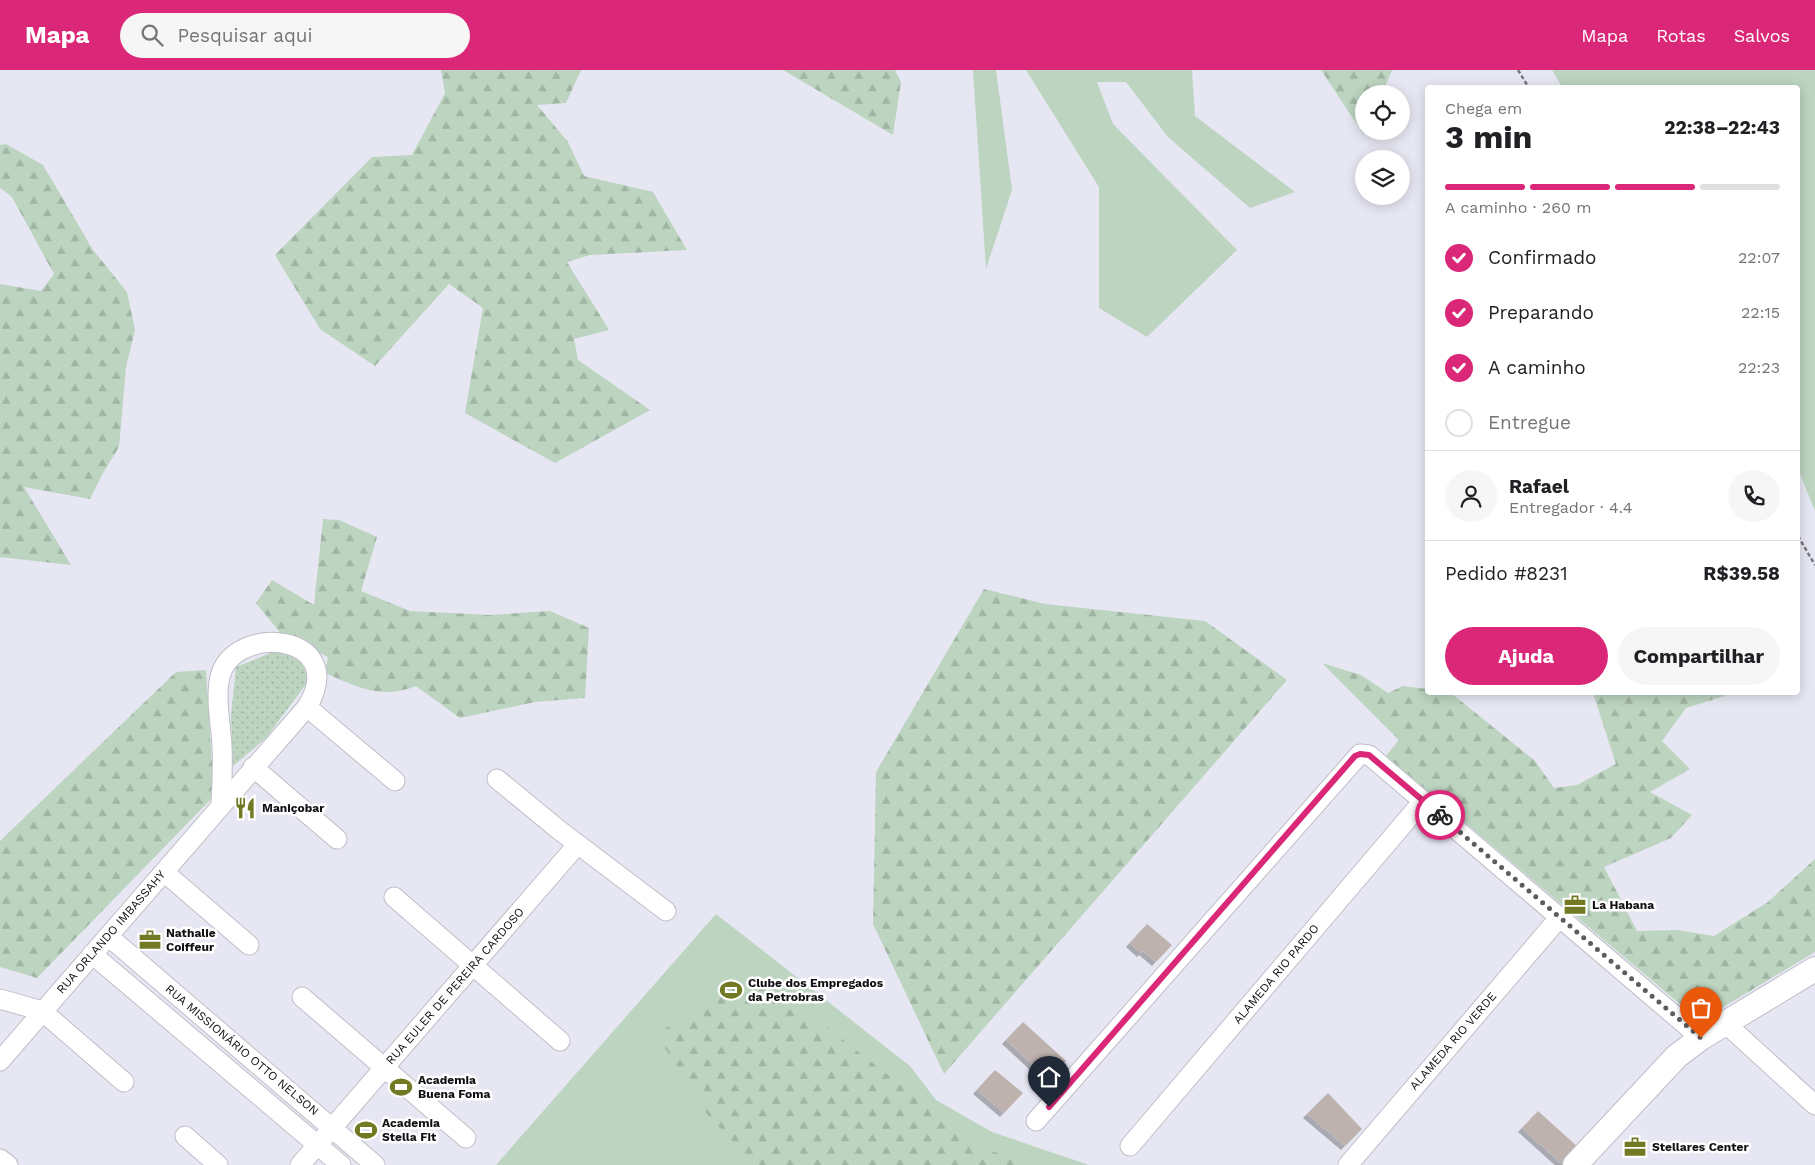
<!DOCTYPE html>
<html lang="pt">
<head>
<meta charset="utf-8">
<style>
	body { margin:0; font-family:"Work Sans",sans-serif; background:#f6f6f6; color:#202124; height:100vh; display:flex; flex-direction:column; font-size:19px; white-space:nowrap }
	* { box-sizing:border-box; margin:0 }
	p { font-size:16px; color:#757577 }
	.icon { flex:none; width:28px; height:28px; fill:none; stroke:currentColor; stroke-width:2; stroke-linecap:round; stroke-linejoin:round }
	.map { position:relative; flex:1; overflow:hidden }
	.sheet { position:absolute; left:1425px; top:15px; width:375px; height:610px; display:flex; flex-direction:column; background:#fff; border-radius:5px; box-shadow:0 2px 12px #0003 }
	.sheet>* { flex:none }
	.controls { position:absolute; left:1355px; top:15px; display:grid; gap:10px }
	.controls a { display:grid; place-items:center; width:55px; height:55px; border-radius:50%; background:#fff; box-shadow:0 2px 12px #0003; font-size:25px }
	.pin { position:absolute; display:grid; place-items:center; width:42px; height:42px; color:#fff; margin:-51px -21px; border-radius:50% 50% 50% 0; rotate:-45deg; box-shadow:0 0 5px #0007 }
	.pin .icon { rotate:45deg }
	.courier { position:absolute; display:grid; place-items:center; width:50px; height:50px; margin:-25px; border:4px solid #db2777; border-radius:50%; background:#fff; color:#222; box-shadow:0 1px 6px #0007 }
	.overview em { font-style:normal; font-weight:700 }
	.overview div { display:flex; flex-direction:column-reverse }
	.overview { display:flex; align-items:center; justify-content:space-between; height:85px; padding:0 20px }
	h1 { font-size:32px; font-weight:700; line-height:38px }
	.bar { display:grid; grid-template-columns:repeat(4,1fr); gap:8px 5px; align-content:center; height:60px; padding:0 20px }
	.bar i { height:6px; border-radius:4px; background:#e0e0e0 }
	.bar .selected { background:#db2777 }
	.bar p { grid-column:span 4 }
	.line { display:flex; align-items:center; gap:12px; padding:0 20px; border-top:1px solid #e0e0e0 }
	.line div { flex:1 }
	.round { display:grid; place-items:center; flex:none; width:52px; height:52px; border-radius:26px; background:#f6f6f6 }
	ol { padding:0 20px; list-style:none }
	li { display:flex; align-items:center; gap:15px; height:55px }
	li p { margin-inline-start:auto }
	li .icon { padding:5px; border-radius:50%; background:#db2777; color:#fff; stroke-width:4 }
	li:last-child { color:#757577 }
	li i { width:28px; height:28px; border:2px solid #e0e0e0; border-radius:50% }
	.action { display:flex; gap:10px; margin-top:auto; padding:10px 20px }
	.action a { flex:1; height:58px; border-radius:30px; background:#db2777; color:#fff; font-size:20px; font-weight:700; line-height:58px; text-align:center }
	.action a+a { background:#f6f6f6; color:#202124 }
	header { display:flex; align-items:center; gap:30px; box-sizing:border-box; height:70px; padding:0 25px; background:#db2777; color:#fff }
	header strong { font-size:24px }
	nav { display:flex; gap:28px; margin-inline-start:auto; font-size:18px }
	.search { width:350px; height:45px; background:#f6f6f6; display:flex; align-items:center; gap:12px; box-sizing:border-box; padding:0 18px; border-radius:28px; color:#757577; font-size:19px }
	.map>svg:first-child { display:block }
</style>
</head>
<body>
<header>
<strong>Mapa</strong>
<div class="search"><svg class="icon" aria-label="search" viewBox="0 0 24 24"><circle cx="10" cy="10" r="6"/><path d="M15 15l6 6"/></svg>Pesquisar aqui</div>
<nav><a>Mapa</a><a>Rotas</a><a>Salvos</a></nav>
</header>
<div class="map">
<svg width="1815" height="1095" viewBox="0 0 1815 1095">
	<defs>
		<pattern id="forest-firs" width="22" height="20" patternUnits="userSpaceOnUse" patternTransform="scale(1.25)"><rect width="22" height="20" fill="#bcd4c0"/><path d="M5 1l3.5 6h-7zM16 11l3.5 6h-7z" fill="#a1b5a4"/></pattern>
		<pattern id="park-dots" width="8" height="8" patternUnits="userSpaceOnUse" patternTransform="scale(1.25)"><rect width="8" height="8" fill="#bcd4c0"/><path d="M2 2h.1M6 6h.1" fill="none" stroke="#a1b5a4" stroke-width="1.8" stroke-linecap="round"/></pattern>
		<filter id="shadow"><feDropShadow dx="-4" dy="4" stdDeviation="0" flood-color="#0004"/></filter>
	</defs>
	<rect width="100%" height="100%" fill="#e6e7f2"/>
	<path fill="#bcd4c0" d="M 973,0 L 996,0 L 1012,120 L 986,199 Z
		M 1026,0 L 1192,0 L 1195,46 L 1295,122 L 1250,138 L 1168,67 L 1126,12 L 1097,12 L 1113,54 L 1237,180 L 1147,267 L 1099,238 L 1099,117 Z
		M 1552,0 L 1815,0 L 1815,441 L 1798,399 L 1798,18 L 1562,17 Z
		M 716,844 L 910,996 L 936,1030 L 992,1062 L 1089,1095 L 496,1095 Z"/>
	<path fill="url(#forest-firs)" d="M 441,0 L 581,0 L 566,33 L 537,35 L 568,72 L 584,106 L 653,122 L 687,180 L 590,185 L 567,192 L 609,260 L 574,269 L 578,290 L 650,340 L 555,393 L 465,343 L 483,238 L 449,214 L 375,296 L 320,259 L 275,185 L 372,87 L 412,85 L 445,23 Z
		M 783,0 L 895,0 L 901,12 L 893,65 Z
		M 1321,0 L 1392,0 L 1382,24 L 1364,24 L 1364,65 Z
		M 6,74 L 43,95 L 93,180 L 127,222 L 135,260 L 126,297 L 119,377 L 103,403 L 90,429 L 24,417 L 71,495 L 0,487 L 0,214 L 41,221 L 54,204 L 12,127 L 0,118 L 0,75 Z
		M 323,449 L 339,450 L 377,467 L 361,521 L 410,541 L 490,545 L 550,541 L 589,558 L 585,628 L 535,632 L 460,648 L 416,616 C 382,630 357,617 325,603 L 328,587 L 282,565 L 256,533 L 272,510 L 314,535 Z
		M 984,519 L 1045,534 L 1205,551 L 1287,610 L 944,1004 L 873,854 L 876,702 Z
		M 1322,593 L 1361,605 L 1388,623 L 1403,616 L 1427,619 L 1428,622 L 1451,623 L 1535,691 L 1554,718 L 1577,715 L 1616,694 L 1593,623 L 1734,623 L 1686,638 L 1662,671 L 1690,699 L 1650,722 L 1692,745 L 1671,768 L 1604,797 L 1637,861 L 1677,860 L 1714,866 L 1768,832 L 1815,789 L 1815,882 L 1700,951 L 1386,686 L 1399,670 Z
		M 206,600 L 214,726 L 37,908 L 0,897 L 0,771 L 176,602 Z
		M 758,903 L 897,1012 L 958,1066 L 1024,1095 L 755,1095 L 707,1044 L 656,964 Z"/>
	<path fill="url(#park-dots)" d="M 273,582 L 298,585 L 309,610 L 266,668 L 233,696 L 231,646 L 236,597 Z"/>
	<path fill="#beb2ae" filter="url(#shadow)" d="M 1147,854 L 1172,875 L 1156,892 L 1143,881 L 1141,883 L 1130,873 Z
		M 1023,952 L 1066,991 L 1048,1009 L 1006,970 Z
		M 995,1000 L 1023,1023 L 1004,1043 L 977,1020 Z
		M 1328,1023 L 1362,1059 L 1345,1076 L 1307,1044 Z
		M 1538,1041 L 1579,1078 L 1563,1095 L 1522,1058 Z"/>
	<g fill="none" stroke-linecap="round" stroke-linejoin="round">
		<g stroke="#bdbec8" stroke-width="21">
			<path id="minor" d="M 307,637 L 395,711
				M 253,697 L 337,769
				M 497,709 L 559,760 L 666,841
				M 164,802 L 249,875
				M 394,827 L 560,971
				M 108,866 L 375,1095
				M 92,884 L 341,1095
				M 302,927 L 466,1068
				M 0,929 L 42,941 L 124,1012
				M 1725,953 L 1815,1035
				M 0,991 L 307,637 C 351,563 233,552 220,607 C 215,628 221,655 222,676 C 223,695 222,714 221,733
				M 1036,1051 L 1360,684 L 1369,685 L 1701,968
				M 185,1066 L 218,1095
				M 1130,1076 L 1423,731
				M 0,1089 L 8,1095
				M 300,1095 L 577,775
				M 1348,1095 L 1559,848"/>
		</g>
		<g stroke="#bdbec8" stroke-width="26">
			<path id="major" d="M 1575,1095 L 1677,986 L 1701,968 L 1815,899"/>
		</g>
		<path stroke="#77777e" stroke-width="2.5" stroke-dasharray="4 2.5" stroke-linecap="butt" d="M 1518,0 L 1529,18
			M 1798,466 L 1815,495"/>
		<use href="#minor" stroke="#fff" stroke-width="19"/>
		<use href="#major" stroke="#fff" stroke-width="24"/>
	</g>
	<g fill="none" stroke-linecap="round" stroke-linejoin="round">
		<path stroke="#5c5c62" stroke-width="5" stroke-dasharray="0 9" d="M 1440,745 L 1701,968"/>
		<path stroke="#db2777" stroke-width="6" d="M 1049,1037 L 1355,686 L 1360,684 L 1369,685 L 1440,745"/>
	</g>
	<defs>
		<g id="restaurant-bare" transform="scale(1.725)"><path d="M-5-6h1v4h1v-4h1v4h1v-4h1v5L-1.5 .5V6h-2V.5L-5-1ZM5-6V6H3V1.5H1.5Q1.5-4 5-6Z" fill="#727923" stroke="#fff" stroke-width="2.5" paint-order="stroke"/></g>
		<g id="office-bare" transform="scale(1.725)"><path d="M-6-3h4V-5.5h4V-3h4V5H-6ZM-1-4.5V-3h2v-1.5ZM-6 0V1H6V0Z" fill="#727923" stroke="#fff" stroke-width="2.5" paint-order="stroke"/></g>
		<g id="stadium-bare" transform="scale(1.725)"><path d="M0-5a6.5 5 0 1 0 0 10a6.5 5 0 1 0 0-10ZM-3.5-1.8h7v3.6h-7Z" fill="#727923" stroke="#fff" stroke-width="2.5" paint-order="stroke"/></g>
	</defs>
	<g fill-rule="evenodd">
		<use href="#restaurant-bare" x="245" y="738"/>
		<use href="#office-bare" x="1575" y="835"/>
		<use href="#office-bare" x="150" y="870"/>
		<use href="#stadium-bare" x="731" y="920"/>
		<use href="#stadium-bare" x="401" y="1017"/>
		<use href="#stadium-bare" x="366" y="1060"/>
		<use href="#office-bare" x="1635" y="1077"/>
	</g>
	<g text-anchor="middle" stroke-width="5" stroke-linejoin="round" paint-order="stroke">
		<g font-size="12" font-weight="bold" fill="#111115" stroke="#fff" text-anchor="start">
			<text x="262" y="742">Maniçobar</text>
			<text x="1592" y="839">La Habana</text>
			<text x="166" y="867">Nathalie<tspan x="166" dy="14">Coiffeur</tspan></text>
			<text x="748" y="917">Clube dos Empregados<tspan x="748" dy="14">da Petrobras</tspan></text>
			<text x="418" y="1014">Academia<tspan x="418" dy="14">Buena Foma</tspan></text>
			<text x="382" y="1057">Academia<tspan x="382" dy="14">Stella Fit</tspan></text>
			<text x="1652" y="1081">Stellares Center</text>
		</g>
		<g font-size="12" fill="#111115" stroke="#fff">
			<text transform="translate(111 862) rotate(-49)" y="4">RUA ORLANDO IMBASSAHY</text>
			<text transform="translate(1276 904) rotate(-50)" y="4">ALAMEDA RIO PARDO</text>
			<text transform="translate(455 916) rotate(-49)" y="4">RUA EULER DE PEREIRA CARDOSO</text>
			<text transform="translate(1453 971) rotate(-49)" y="4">ALAMEDA RIO VERDE</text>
			<text transform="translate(242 980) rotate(40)" y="4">RUA MISSIONÁRIO OTTO NELSON</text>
		</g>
	</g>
</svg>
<div class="controls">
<a><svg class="icon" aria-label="locate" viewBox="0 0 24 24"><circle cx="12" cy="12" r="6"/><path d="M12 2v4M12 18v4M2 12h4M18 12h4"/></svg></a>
<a><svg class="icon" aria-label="layers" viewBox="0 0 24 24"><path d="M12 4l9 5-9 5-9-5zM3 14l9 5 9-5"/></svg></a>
</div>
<div class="pin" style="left:1701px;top:968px;background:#ea580c"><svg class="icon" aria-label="bag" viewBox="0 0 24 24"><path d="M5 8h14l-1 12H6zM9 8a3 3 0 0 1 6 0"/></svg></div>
<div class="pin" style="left:1049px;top:1037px;background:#1f2937"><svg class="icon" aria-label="home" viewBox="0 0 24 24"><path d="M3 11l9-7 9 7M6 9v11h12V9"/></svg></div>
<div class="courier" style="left:1440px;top:745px"><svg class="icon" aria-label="bike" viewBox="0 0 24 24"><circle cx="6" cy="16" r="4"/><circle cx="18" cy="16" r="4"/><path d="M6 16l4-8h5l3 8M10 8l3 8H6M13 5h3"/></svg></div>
<section class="sheet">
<div class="overview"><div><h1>3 min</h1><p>Chega em</p></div><em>22:38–22:43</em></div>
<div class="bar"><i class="selected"></i><i class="selected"></i><i class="selected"></i><i></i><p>A caminho · 260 m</p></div>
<ol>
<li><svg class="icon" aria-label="check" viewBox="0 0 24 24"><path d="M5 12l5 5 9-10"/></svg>Confirmado<p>22:07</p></li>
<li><svg class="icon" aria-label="check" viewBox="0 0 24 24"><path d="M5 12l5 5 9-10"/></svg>Preparando<p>22:15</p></li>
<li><svg class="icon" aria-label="check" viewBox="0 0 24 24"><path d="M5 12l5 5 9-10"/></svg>A caminho<p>22:23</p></li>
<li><i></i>Entregue</li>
</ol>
<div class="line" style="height:90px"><a class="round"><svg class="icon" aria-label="person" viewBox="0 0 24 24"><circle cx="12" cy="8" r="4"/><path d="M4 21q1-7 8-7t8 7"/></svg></a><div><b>Rafael</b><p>Entregador · 4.4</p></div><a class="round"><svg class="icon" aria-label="phone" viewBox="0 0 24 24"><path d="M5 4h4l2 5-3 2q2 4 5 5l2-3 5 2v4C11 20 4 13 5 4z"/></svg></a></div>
<div class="line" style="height:65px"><div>Pedido #8231</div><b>R$39.58</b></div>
<div class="action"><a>Ajuda</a><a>Compartilhar</a></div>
</section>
</div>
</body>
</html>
